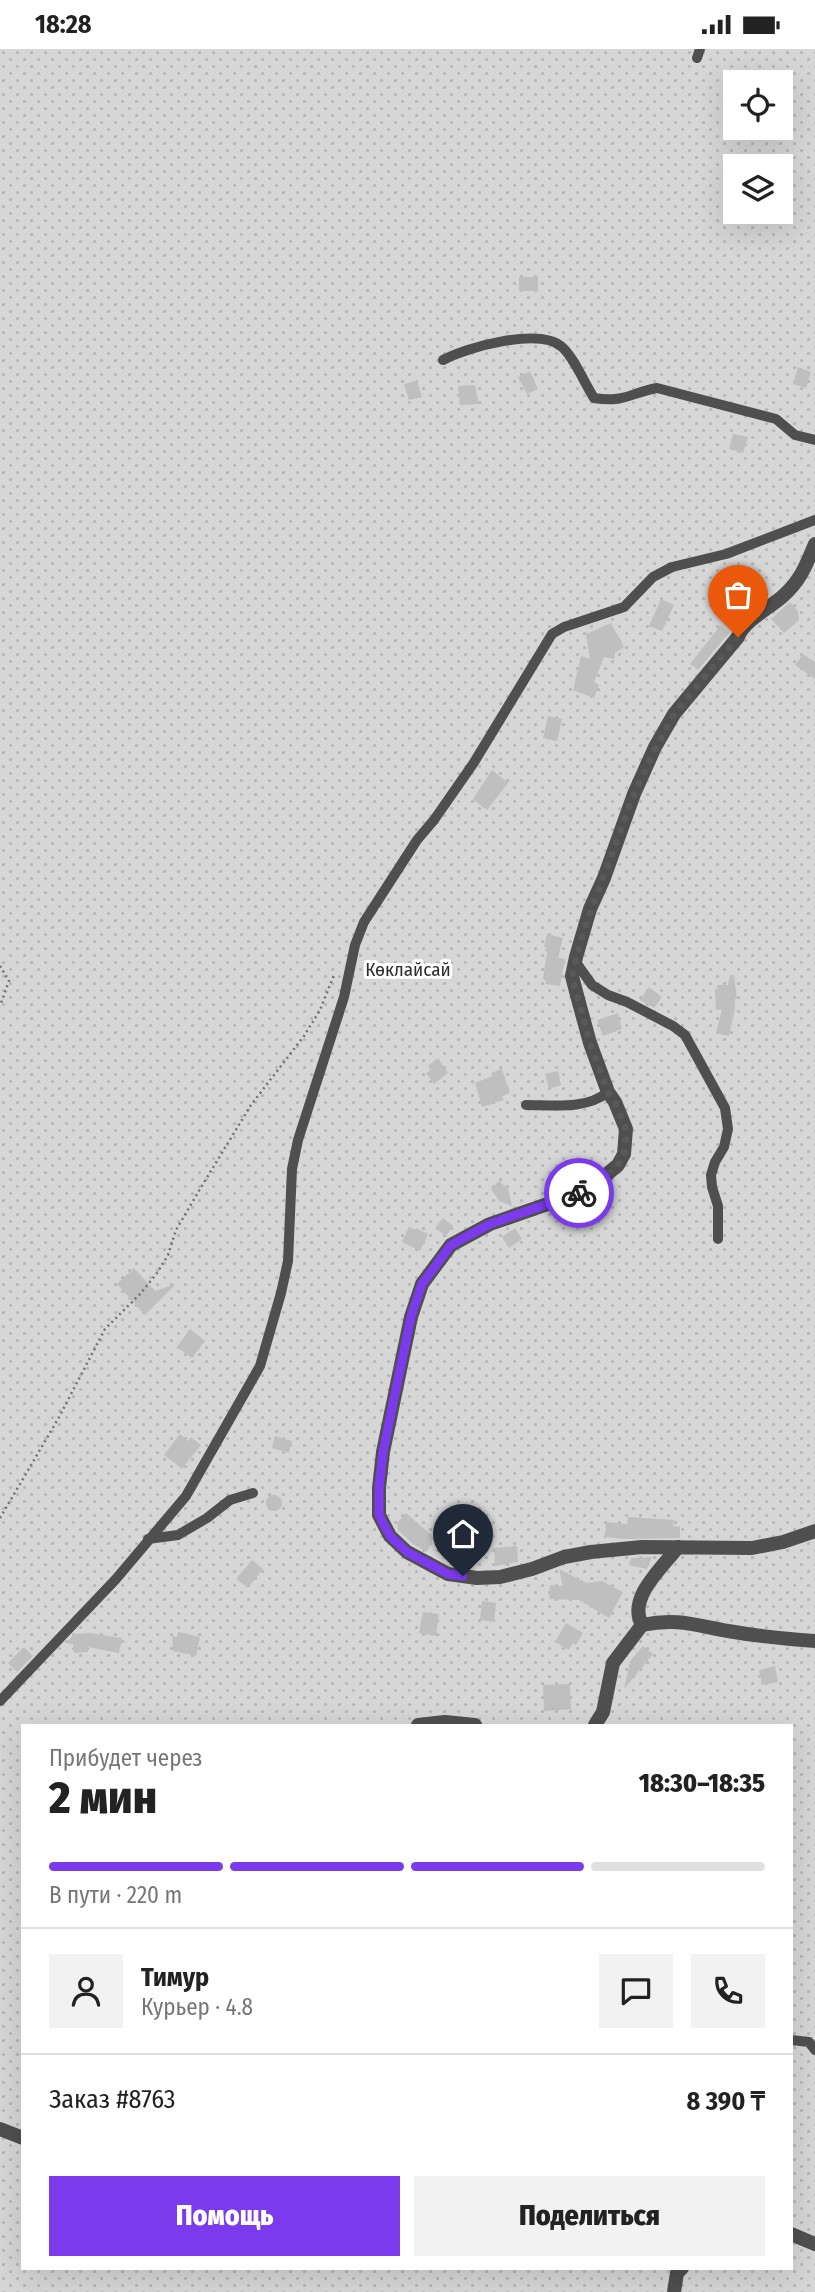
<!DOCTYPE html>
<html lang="ru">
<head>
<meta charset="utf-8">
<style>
	body { margin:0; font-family:"Fira Sans Condensed",sans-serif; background:#f2f2f2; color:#222; height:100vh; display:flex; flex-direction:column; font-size:26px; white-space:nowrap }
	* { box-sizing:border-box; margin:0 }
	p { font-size:23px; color:#767676 }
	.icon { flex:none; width:38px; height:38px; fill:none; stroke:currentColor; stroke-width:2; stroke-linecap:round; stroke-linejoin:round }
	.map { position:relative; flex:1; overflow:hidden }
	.details { position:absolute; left:21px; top:1675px; width:772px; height:546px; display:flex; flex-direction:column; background:#fff; border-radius:0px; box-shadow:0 7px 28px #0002 }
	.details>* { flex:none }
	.tools { position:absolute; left:723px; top:21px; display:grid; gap:14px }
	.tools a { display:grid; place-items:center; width:70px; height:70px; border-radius:0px; background:#fff; box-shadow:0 7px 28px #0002; font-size:35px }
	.pin { position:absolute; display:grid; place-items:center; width:60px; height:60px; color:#fff; margin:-72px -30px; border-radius:50% 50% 50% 0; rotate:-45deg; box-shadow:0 0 7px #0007 }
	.pin .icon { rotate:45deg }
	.courier { position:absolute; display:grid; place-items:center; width:70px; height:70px; margin:-35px; border:5px solid #7c3aed; border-radius:50%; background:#fff; color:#222; box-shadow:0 2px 9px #0007 }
	.headline em { font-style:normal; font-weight:800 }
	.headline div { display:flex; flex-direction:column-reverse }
	.headline { display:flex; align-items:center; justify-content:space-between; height:119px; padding:0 28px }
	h1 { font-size:46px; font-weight:800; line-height:52px }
	.bar { display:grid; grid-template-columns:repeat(4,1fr); gap:10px 7px; align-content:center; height:84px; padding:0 28px }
	.bar i { height:9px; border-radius:5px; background:#e0e0e0 }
	.bar .current { background:#7c3aed }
	.bar p { grid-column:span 4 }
	.line { display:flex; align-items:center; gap:18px; padding:0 28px; border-top:2px solid #e0e0e0 }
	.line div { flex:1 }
	.round { display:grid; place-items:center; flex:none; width:74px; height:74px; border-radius:0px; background:#f2f2f2 }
	.cta { display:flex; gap:14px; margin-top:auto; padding:14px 28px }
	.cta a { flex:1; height:80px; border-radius:0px; background:#7c3aed; color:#fff; font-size:28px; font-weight:800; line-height:80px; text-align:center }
	.cta a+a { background:#f2f2f2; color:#222 }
	.status { display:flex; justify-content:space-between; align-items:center; height:49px; padding:0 35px; background:#fff; direction:ltr }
	.status svg { height:19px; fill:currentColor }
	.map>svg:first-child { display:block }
</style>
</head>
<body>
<div class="status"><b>18:28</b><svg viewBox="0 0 49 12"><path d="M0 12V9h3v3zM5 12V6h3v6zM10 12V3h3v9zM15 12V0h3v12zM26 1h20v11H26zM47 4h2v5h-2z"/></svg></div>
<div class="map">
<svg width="815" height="2243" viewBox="0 0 815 2243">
	<defs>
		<pattern id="grass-dots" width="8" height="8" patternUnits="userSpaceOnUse" patternTransform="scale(1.75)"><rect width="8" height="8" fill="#d6d6d6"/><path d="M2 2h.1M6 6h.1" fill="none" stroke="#b6b6b6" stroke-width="1.8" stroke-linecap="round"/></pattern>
	</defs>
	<rect width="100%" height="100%" fill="#fff"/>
	<path fill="url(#grass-dots)" fill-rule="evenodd" d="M 0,0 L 815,0 L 815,2243 L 0,2243 ZM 735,33 L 780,33 L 780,79 L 735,79 ZM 735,117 L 780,117 L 780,163 L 735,163 ZM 23,1676 L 791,1676 L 791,2219 L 23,2219 Z"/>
	<path fill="#bfbfbf" d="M 519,228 L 538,228 L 538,242 L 519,242 Z
		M 798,318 L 811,323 L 806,339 L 793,335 Z
		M 530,322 L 538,340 L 527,345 L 518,328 Z
		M 417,332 L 422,348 L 409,351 L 404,335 Z
		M 475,336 L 479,355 L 460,356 L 458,337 Z
		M 733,385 L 748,388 L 743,404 L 729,400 Z
		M 661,550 L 674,556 L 662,582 L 649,577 Z
		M 790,553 L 798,562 L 799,571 L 784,584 L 771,570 Z
		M 611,574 L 624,598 L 615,604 L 614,610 L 604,608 L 594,633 L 599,636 L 594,649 L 573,641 L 581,607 L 590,610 L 586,585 Z
		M 720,577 L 729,584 L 698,621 L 690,615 Z
		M 803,605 L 815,613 L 815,630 L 795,616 Z
		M 548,667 L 562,670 L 557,692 L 543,689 Z
		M 492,721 L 508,734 L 487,761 L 473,750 Z
		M 547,885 L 563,889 L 558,909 L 565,910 L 560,937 L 546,935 L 546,932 L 543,930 L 547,903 L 545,902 L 546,898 L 544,898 Z
		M 730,926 L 734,926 L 737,950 L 735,950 L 735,960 L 729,987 L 716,984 L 722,960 L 716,961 L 715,940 L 718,940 L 717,936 L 728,936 Z
		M 649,938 L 662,948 L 654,959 L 640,951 Z
		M 618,964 L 622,980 L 603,987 L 597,971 Z
		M 438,1009 L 448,1024 L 434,1035 L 426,1024 L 431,1021 L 428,1017 Z
		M 502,1020 L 510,1044 L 502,1047 L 504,1051 L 482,1058 L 475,1034 L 492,1027 L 491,1024 Z
		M 558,1022 L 561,1036 L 549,1040 L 545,1025 Z
		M 499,1132 L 508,1140 L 512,1157 L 499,1152 L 491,1140 Z
		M 443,1169 L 453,1177 L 446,1187 L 435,1179 Z
		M 409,1178 L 415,1181 L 416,1179 L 428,1185 L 420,1202 L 402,1193 Z
		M 515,1179 L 522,1190 L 509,1199 L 502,1188 Z
		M 134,1219 L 155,1242 L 176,1235 L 145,1266 L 117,1235 Z
		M 190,1280 L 205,1292 L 192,1309 L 177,1298 Z
		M 180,1385 L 188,1392 L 191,1388 L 201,1396 L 182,1420 L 164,1406 Z
		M 275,1387 L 292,1392 L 289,1404 L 272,1399 Z
		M266 1454a8 8 0 1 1 16 0a8 8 0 1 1-16 0Z
		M 406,1464 L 434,1488 L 427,1503 L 413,1495 L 398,1481 L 397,1474 Z
		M 628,1468 L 674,1471 L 673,1477 L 680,1478 L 680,1489 L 624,1490 L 605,1488 L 606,1473 L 627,1475 Z
		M 517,1497 L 518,1513 L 495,1517 L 494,1499 Z
		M 652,1508 L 647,1520 L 629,1516 L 631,1509 Z
		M 252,1511 L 263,1520 L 248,1539 L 236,1530 Z
		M 559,1520 L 587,1534 L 602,1532 L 623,1543 L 609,1569 L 579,1551 L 549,1550 L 550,1536 L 563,1537 Z
		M 482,1552 L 496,1554 L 494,1573 L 480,1571 Z
		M 423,1563 L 439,1565 L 436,1587 L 419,1584 Z
		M 566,1574 L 583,1584 L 576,1596 L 573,1594 L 569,1601 L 555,1593 Z
		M 178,1583 L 200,1588 L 196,1607 L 173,1602 L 172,1587 L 177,1588 Z
		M 89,1584 L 122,1589 L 119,1604 L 88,1598 L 88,1603 L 74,1604 L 73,1595 L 66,1594 L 74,1585 Z
		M 643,1597 L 653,1605 L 624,1640 L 630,1612 Z
		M 24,1598 L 33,1607 L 17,1623 L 8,1614 Z
		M 775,1617 L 778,1633 L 762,1636 L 759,1621 Z
		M 570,1635 L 571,1660 L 544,1662 L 543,1636 Z"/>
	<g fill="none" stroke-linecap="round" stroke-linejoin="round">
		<path stroke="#717171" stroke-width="2.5" stroke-dasharray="2 3.5" stroke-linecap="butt" d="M 0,917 L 9,932 L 0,957
			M 0,1469 L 58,1370 L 105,1280 L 141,1244 L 157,1224 L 168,1206 L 176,1181 L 197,1145 L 251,1056 L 304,987 L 320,961 L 334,926"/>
		<path stroke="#4f4f4f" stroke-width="10" d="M 697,9 L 700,0
			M 443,311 C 467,298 540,278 562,298 C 573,307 585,335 594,349 C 624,354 630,344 657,339 L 776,370 L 795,386 L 815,391
			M 575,912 L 592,936 L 608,946 L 627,953 L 673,977 L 685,986 L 725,1059 L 728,1080 L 724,1098 L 715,1113 L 711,1126 L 712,1138 L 718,1157 L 718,1190
			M 526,1056 C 553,1056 586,1061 608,1043
			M 148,1490 L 178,1486 L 207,1469 L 230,1451 L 253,1444
			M 0,1652 L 116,1530 L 186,1447 L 260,1317 L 281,1244 L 288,1212 L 292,1120 L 298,1091 L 344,948 L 355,896 L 364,873 L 417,791 L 434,771 L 473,715 L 552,585 L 564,578 L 624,558 L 653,528 L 672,518 L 726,505 L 815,471
			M 791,1991 L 809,1993 L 815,2001"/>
		<path stroke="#4f4f4f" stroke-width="14" d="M 815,495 C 806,516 801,531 783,547 C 770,559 743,572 738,588 L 674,665 L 655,698 L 634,745 L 604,829 L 590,860 L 576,908 L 572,927 L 578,950 L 590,994 L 608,1043 L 615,1053 L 626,1080 L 624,1105 L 618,1116 L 588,1141 L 490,1175 L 451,1196 L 422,1235 L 411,1268 L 383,1403 L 379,1439 L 379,1466 L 390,1487 L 407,1503 L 448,1525 L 477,1529 L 500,1528 L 532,1520 L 564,1508 L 591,1503 L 642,1498 L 752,1499 L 783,1493 L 815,1482
			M 642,1576 C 627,1549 662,1519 678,1498
			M 418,1676 L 445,1673 L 475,1676
			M 595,1676 L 603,1663 L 613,1614 L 642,1576 C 677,1569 694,1576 728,1582 C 757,1587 786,1590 815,1592
			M 0,2080 L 23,2089
			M 791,2185 L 815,2195
			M 674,2243 L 677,2224 L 682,2219"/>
	</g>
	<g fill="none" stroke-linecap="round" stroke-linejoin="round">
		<path stroke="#595959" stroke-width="7" stroke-dasharray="0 12.6" d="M 579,1144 L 589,1141 L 618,1116 L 624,1105 L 626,1093 L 626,1080 L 615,1053 L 608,1043 L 590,994 L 572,927 L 583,883 L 634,745 L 656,698 L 674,665 L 738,588"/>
		<path stroke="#7c3aed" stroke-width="9" d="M 463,1527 L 448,1525 L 407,1503 L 390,1487 L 379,1466 L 379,1439 L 383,1403 L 411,1268 L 422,1235 L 451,1196 L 490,1175 L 579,1144"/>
	</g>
	<g text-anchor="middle" stroke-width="6" stroke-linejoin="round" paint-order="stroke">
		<g font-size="19" fill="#2d2d2d" stroke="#fff">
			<text x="408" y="927">Көклайсай</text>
		</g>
	</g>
</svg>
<div class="tools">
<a><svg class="icon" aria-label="locate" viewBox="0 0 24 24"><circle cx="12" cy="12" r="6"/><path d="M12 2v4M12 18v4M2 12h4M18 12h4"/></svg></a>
<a><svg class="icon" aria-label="layers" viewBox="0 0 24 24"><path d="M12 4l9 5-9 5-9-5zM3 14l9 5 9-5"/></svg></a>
</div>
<div class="pin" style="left:738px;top:588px;background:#ea580c"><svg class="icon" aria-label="bag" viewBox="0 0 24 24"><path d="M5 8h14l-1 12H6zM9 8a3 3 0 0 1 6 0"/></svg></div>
<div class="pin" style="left:463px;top:1527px;background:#1f2937"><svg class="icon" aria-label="home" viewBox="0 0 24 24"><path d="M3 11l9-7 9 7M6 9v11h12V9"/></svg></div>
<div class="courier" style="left:579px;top:1144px"><svg class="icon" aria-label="bike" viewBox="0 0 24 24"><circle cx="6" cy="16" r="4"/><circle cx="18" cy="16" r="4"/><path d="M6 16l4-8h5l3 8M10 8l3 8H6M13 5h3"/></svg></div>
<section class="details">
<div class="headline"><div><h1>2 мин</h1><p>Прибудет через</p></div><em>18:30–18:35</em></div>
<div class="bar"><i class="current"></i><i class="current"></i><i class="current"></i><i></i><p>В пути · 220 m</p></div>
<div class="line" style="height:126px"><a class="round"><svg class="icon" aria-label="person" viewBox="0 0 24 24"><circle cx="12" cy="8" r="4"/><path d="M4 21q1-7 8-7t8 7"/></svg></a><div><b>Тимур</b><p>Курьер · 4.8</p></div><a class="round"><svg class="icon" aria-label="chat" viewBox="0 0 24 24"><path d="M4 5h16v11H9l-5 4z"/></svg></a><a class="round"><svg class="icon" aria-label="phone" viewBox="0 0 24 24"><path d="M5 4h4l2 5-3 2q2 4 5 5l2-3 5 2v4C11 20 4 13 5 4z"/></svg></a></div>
<div class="line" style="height:91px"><div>Заказ #8763</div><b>8 390 ₸</b></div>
<div class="cta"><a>Помощь</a><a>Поделиться</a></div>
</section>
</div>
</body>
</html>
